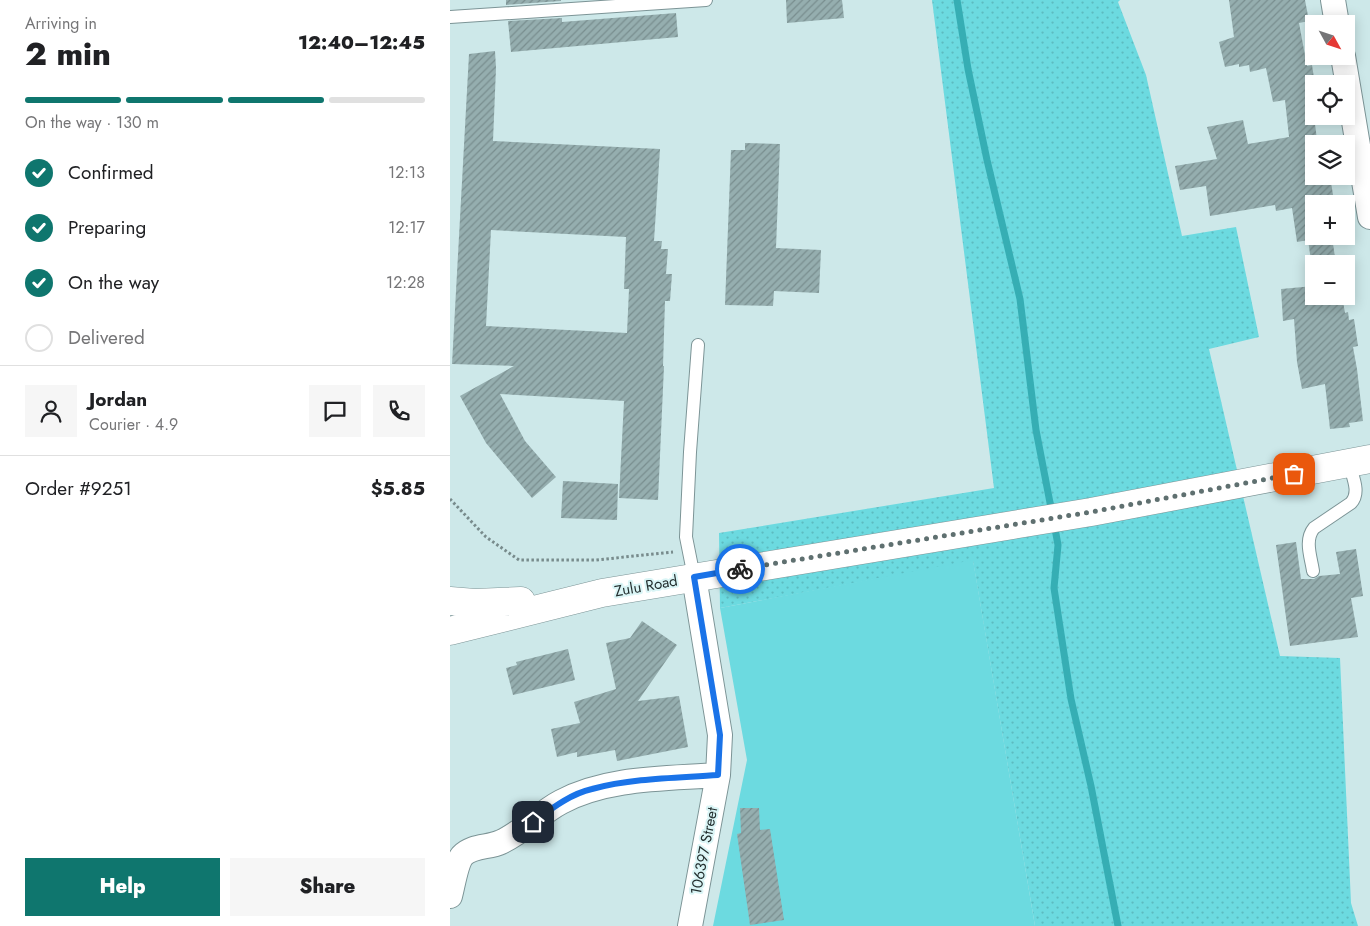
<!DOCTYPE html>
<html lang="en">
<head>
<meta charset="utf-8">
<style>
	body { margin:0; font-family:Jost,sans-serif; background:#f6f6f6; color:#202124; height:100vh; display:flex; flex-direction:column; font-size:19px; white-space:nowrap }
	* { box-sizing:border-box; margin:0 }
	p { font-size:16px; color:#757577 }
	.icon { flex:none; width:28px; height:28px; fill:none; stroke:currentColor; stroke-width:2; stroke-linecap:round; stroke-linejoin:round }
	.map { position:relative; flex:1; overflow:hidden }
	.sheet { display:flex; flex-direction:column; background:#fff; width:450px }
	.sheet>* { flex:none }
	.needle { width:32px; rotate:130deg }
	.fabs { position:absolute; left:855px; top:15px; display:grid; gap:10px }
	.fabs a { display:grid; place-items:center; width:50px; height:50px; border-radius:0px; background:#fff; box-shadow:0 2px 12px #0003; font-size:25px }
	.pin { position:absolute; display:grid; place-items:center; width:42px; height:42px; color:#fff; margin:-21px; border-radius:10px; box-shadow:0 2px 8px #0006 }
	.courier { position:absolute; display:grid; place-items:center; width:50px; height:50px; margin:-25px; border:4px solid #1a73e8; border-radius:50%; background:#fff; color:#222; box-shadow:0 1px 6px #0007 }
	.summary em { font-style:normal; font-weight:800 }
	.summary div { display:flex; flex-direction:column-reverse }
	.summary { display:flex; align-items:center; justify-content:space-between; height:85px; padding:0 25px }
	h1 { font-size:32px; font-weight:800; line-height:38px }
	.bar { display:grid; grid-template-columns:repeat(4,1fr); gap:8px 5px; align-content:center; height:60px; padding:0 25px }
	.bar i { height:6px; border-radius:4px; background:#e0e0e0 }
	.bar .current { background:#0f766e }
	.bar p { grid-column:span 4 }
	.line { display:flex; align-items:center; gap:12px; padding:0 25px; border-top:1px solid #e0e0e0 }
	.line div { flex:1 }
	.round { display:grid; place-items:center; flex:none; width:52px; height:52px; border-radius:0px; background:#f6f6f6 }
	ol { padding:0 25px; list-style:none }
	li { display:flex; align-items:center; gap:15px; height:55px }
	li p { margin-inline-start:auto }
	li .icon { padding:5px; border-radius:50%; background:#0f766e; color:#fff; stroke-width:4 }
	li:last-child { color:#757577 }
	li i { width:28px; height:28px; border:2px solid #e0e0e0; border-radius:50% }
	.primary-button { display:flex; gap:10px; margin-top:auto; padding:10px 25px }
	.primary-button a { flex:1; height:58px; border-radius:0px; background:#0f766e; color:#fff; font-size:20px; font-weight:800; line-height:58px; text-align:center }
	.primary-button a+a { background:#f6f6f6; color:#202124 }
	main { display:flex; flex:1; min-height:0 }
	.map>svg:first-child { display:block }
</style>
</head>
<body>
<main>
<section class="sheet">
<div class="summary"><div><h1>2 min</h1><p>Arriving in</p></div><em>12:40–12:45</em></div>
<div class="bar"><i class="current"></i><i class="current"></i><i class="current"></i><i></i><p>On the way · 130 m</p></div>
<ol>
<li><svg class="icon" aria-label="check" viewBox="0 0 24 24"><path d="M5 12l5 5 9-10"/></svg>Confirmed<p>12:13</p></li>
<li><svg class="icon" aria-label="check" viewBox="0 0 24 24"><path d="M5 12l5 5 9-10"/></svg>Preparing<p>12:17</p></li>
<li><svg class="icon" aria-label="check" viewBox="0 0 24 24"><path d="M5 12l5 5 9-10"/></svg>On the way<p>12:28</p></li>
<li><i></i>Delivered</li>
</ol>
<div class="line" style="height:90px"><a class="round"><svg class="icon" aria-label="person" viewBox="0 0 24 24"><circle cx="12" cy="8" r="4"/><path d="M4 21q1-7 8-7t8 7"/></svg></a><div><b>Jordan</b><p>Courier · 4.9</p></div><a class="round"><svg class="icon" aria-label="chat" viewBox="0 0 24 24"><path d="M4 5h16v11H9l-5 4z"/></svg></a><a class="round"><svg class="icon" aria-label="phone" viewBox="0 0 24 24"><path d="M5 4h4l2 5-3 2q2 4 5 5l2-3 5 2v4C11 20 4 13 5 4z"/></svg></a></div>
<div class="line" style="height:65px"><div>Order #9251</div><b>$5.85</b></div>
<div class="primary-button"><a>Help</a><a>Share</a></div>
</section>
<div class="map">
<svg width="920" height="926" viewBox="0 0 920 926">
	<defs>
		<pattern id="grass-dots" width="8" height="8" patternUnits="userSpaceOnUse" patternTransform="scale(1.25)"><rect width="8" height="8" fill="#6cdae0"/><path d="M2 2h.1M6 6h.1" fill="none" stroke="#5dbbc0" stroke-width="1.8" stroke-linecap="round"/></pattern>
		<pattern id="building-hatch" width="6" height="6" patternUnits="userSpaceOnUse" patternTransform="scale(1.25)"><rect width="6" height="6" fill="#95aeaf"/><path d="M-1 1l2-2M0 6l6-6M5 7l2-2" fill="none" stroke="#798e8f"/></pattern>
	</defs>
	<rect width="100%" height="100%" fill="#cde8e9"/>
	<path fill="url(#grass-dots)" d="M 482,0 L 670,0 L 668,2 L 696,75 L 732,236 L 786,227 L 809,337 L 759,349 L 830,656 L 890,658 L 901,903 L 908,926 L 585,926 L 523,561 L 270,608 L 269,533 L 544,488 Z"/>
	<path fill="#6cdae0" d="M 523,560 L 585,926 L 263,926 L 297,760 L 270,608 Z"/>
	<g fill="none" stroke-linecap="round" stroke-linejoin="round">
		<path stroke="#36aeb4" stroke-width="7" d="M 507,0 L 518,69 L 537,160 L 570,299 L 586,430 L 602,513
			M 604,523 L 608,545 L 604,588 L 621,699 L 641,786 L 668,926"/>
	</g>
	<path fill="url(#building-hatch)" fill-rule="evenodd" d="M 56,0 L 111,0 L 111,1 L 56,5 Z
		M 336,0 L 392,0 L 394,18 L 337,23 Z
		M 779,0 L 855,0 L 859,21 L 849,23 L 857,66 L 862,65 L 864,78 L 864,116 L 867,140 L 869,140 L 869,144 L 864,144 L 864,176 L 880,176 L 884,201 L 882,201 L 882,204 L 864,204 L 864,236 L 884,236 L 882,237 L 886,264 L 864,264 L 864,281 L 858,240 L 847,242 L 842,208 L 826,211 L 825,205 L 760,216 L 756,186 L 730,190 L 725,166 L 767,159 L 757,127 L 793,120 L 798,144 L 839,137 L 835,100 L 823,102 L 816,68 L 800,72 L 799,65 L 789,67 L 789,64 L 775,67 L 769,42 L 784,37 Z
		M 226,13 L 228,37 L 61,52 L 58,21 L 112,18 L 112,22 Z
		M 45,51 L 46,68 L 43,141 L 210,149 L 204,241 L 212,241 L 211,249 L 218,249 L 216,274 L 222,274 L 220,301 L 215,301 L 213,366 L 214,366 L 208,500 L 169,498 L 174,401 L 50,394 L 75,441 L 106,477 L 82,498 L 36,443 L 10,396 L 64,366 L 2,364 L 19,54 ZM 41,230 L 176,237 L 174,289 L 179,289 L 177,333 L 36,326 Z
		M 295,143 L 330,144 L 326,248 L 371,250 L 369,293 L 324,291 L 323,306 L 275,305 L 281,150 L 295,150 Z
		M 864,286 L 864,296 L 892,296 L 895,313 L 898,312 L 899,320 L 904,319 L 908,346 L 903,347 L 907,369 L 913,421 L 899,423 L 900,427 L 880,429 L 875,384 L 852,389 L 847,362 L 844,319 L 833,321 L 831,289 Z
		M 113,481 L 168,484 L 167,520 L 111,518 Z
		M 846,542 L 851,579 L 864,579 L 869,576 L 890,574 L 886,552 L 906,549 L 913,596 L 901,598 L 908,637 L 840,646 L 826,545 Z
		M 192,621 L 227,645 L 188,701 L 229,696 L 238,747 L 167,761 L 165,750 L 127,757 L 127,752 L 107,757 L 101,729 L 130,723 L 124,702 L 166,689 L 156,643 L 180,638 Z
		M 118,649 L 125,680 L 63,695 L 56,668 L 67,665 L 66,662 Z
		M 290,808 L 309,808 L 310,830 L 320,829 L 334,920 L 300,925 L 287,834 L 291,833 Z"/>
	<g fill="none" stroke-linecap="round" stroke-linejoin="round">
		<g stroke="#7c9496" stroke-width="14">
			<path id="service" d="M 0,17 L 256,0
				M 863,571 C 861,557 854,540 864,528 L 901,503 C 911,492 902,476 899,463
				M 244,577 L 236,537 L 240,452 L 248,345"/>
		</g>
		<g stroke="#7c9496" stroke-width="26">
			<path id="minor" d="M 883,0 L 887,24
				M 893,56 L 920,217
				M 0,896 C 3,885 6,864 12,856 C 22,845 39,848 51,842 C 73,832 90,813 111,802 C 158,777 216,779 268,775
				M 240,926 L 268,775 L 270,735 L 244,577"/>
		</g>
		<g stroke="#7c9496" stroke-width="29">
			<path id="tertiary" d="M 0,601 L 25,603 L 71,601
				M 0,631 L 152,593 L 641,512 L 920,459"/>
		</g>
		<path stroke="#788b8c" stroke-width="3" stroke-dasharray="2.5 2.5" stroke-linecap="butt" d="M 0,499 L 36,537 L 69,560 L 146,560 L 223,552"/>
		<use href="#service" stroke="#fff" stroke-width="12"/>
		<use href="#minor" stroke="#fff" stroke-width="24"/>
		<use href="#tertiary" stroke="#fff" stroke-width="28"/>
	</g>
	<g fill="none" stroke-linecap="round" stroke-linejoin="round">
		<path stroke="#5f7070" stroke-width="5" stroke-dasharray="0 9" d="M 290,569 L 641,512 L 844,474"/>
		<path stroke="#1a73e8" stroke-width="6" d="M 83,822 C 101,809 120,794 142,789 C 183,778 227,778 268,775 L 270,735 L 244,577 L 290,569"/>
	</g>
	<g text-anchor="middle" stroke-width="4" stroke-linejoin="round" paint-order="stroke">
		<g font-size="15" fill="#242f2f" stroke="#daf5f6">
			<text transform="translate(196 586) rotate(-10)" y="5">Zulu Road</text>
			<text transform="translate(254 851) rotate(-79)" y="5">106397 Street</text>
		</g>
	</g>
</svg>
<div class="fabs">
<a><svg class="needle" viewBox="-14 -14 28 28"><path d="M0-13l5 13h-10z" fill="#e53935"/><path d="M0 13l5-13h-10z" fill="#757577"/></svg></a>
<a><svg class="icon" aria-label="locate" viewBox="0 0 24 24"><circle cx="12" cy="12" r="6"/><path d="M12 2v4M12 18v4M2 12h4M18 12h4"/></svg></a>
<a><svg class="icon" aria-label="layers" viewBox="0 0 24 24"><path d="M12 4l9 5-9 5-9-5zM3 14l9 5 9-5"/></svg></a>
<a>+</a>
<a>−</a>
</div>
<div class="pin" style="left:844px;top:474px;background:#ea580c"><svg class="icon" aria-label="bag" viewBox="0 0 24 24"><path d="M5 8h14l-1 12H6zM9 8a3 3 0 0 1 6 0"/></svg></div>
<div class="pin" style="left:83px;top:822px;background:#1f2937"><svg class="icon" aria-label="home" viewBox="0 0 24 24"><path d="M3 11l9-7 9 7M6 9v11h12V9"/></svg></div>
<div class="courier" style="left:290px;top:569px"><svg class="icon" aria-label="bike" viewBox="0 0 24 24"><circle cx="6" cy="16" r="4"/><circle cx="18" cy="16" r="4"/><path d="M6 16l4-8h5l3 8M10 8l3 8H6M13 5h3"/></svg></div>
</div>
</main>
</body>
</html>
